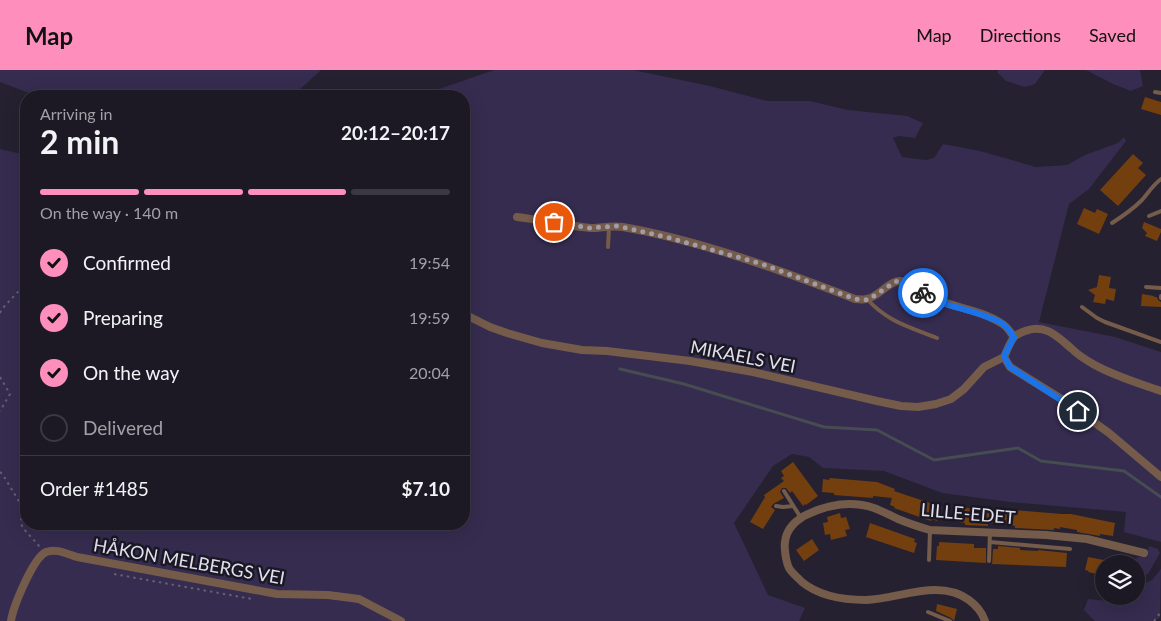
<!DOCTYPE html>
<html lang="en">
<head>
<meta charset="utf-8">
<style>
	body { margin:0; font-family:Lato,sans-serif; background:#25222c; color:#f1f3f6; height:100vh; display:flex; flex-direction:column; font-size:19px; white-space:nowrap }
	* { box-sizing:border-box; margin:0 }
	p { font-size:16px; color:#a0a0a6 }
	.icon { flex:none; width:28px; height:28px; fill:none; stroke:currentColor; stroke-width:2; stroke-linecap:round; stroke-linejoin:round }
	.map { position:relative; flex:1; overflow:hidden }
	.side { position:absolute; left:20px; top:20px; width:450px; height:440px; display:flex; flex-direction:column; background:#1c1924; border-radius:20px; box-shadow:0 5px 20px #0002,0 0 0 1px #3a3841 }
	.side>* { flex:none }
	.controls { position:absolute; left:1095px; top:485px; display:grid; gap:10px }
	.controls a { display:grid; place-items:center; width:50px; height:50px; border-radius:50%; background:#1c1924; box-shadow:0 5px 20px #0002,0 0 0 1px #3a3841; font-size:25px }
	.pin { position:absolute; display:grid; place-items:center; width:42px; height:42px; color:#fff; margin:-21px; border:2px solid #fff; border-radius:50%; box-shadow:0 1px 5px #0007 }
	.courier { position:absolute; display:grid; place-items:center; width:50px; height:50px; margin:-25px; border:4px solid #1a73e8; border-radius:50%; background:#fff; color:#222; box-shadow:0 1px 6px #0007 }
	.summary em { font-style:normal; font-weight:700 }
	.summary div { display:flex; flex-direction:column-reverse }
	.summary { display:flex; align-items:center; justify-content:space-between; height:85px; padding:0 20px }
	h1 { font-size:32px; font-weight:700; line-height:38px }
	.bar { display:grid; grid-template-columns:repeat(4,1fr); gap:8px 5px; align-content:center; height:60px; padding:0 20px }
	.bar i { height:6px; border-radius:4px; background:#3a3841 }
	.bar .on { background:#fe8ebc }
	.bar p { grid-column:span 4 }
	.line { display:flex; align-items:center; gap:12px; padding:0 20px; border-top:1px solid #3a3841 }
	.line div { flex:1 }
	ol { padding:0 20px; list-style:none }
	li { display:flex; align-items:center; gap:15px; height:55px }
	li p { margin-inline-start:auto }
	li .icon { padding:5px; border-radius:50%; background:#fe8ebc; color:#111; stroke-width:4 }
	li:last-child { color:#a0a0a6 }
	li i { width:28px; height:28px; border:2px solid #3a3841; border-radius:50% }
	header { display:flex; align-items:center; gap:30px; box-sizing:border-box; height:70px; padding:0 25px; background:#fe8ebc; color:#111 }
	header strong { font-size:24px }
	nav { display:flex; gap:28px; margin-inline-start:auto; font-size:18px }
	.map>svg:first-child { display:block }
</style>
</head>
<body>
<header>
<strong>Map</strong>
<nav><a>Map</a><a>Directions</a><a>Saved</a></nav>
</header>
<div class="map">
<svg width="1161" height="551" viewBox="0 0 1161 551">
	<rect width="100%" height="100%" fill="#252130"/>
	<path fill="#352c4f" d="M 0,0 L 321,0 L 296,23 L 294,26 L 37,26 L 0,12 Z
		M 494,0 L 633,0 L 710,16 L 767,31 L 810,31 L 848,40 L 907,46 L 923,53 L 915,68 L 899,66 L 893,68 L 902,87 L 926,90 L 934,88 L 943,74 L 980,81 L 1036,97 L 1067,95 L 1085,85 L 1118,73 L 1124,67 L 1126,71 L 1089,119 L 1069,134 L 1039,252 L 1115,267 L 1161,282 L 1161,472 L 1124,462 L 1126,442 L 1010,432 L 942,423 L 884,401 L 823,398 L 809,387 L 792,384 L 773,396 L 734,453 L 768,525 L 805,538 L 799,551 L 0,551 L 0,79 L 26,85 L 26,454 L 464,454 L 464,26 L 419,26 Z
		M 999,0 L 1045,0 L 1035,14 L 1025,17 L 1006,11 L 997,2 Z
		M 1086,0 L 1140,0 L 1143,16 L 1131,21 L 1113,14 Z
		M 1149,476 L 1158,479 L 1160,483 L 1148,504 L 1136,509 L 1136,494 L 1132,494 C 1135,487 1139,486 1146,487 Z
		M 1161,499 L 1160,548 L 1152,551 L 1095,551 L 1084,540 L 1088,529 L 1110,531 L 1112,526 L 1136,526 L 1136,517 L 1152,510 Z"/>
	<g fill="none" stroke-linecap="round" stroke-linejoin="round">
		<path stroke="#464c51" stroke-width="3" d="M 620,299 L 684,314 L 824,357 L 877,360 L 934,390 L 1018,378 L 1041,391 L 1124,401 L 1161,427"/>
	</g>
	<path fill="#743f0f" d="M 1145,27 L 1161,32 L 1161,45 L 1141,39 Z
		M 1133,84 L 1143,93 L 1138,98 L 1146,105 L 1118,136 L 1100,120 Z
		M 1084,138 L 1095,143 L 1097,139 L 1108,144 L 1099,164 L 1077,154 Z
		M 1144,152 L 1161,159 L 1161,162 L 1157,171 L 1145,166 L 1147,163 L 1142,158 Z
		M 1099,205 L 1111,207 L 1109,218 L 1116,219 L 1114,231 L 1106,229 L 1105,234 L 1093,232 L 1095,225 L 1088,220 L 1097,217 Z
		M 1142,224 L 1154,226 L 1154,227 L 1157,227 L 1158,230 L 1161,232 L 1161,237 L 1141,236 Z
		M 793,392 L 818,426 L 806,435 L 805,434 L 803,436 L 792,421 L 790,423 L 786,418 L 782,418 L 780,422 L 784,428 L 773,434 L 771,437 L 775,440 L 763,459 L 750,452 L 765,427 L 764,425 L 784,411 L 781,408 L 784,406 L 781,401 Z
		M 830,408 L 877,412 L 895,419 L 894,421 L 942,437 L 937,451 L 932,449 L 931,451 L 894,438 L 895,437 L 890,435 L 892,428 L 873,426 L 873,428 L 834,425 L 834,423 L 822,422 L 823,409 L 829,410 Z
		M 955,438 L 1000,439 L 1062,444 L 1071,444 L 1115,453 L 1113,466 L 1100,464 L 1100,466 L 1077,462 L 1077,460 L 1060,457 L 1060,459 L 1054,458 L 1054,460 L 1015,458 L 1015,456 L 1010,455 L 1010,454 L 993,453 L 988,454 L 988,456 L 965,455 L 965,453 L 954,451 Z
		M 840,443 L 841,448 L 846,447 L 850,459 L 845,460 L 847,466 L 831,470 L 830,464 L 825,465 L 823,453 L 828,452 L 827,447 Z
		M 870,453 L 915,469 L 914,472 L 917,473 L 914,483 L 866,467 Z
		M 812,469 L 819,480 L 804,491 L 796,480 Z
		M 939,472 L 974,474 L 974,478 L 986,478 L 986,493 L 936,490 L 937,476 L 939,476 Z
		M 998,476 L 1020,478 L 1020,480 L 1038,481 L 1038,480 L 1067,483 L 1066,497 L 992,494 L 993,479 L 998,479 Z
		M 1088,487 L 1104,490 L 1104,504 L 1098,503 L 1097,504 L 1088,502 L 1089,501 L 1085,500 Z
		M 937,534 L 957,539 L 954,551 L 951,548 L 936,541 Z"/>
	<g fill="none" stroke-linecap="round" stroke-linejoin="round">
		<path stroke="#64606e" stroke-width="2" stroke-dasharray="2.5 4" stroke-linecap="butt" d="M 0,243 L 2,239 L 26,213
			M 0,307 L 10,324 L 0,341
			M 0,402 L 3,405 L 20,433 L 22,457 L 40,477
			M 114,504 L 252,529
			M 1154,551 L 1161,542"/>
		<path stroke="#745b4a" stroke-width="4" d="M 1155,22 L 1161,23
			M 1149,146 L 1161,141
			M 1112,153 C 1123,146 1133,139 1142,130 C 1148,123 1153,115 1161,109
			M 608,177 L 609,157
			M 1146,217 L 1161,218
			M 1161,228 L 1161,226
			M 868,230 C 888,252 910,257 937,268
			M 1082,237 L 1097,248 L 1105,252 L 1161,272
			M 784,421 L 801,448
			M 776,436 L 783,437 L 793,436
			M 990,472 L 1070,479
			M 929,490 L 930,460
			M 989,491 L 990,462
			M 928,542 L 950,551"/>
		<path stroke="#745b4a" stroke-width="8" d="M 517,147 C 542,150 567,156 592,158 C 602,158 612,155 623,157 C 702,171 780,200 855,229 C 859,229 863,230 866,229 C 878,228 887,212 899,211 C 912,210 922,224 933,228 C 955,238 981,240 1001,253 C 1007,256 1010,262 1014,267
			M 464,244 L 490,257 L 507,263 L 542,273 L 582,280 L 607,281 L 690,291 L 753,302 L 877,331 L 901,336 L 918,337 L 936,334 L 951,329 L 964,319 L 984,297 L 1004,287
			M 1004,287 L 1010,297 L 1063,330 L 1109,363 L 1161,407
			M 1004,287 C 1007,281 1010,271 1015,266 C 1018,264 1022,262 1025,261 C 1045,253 1058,267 1072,279 C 1078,285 1086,290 1093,294 C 1114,306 1138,313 1161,321
			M 11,551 C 13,537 33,488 46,482 C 56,478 67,484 77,487 L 277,524 L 328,525 L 359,529 L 401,551
			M 985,551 C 982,542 977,536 969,530 C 939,508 899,529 866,530 C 844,530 819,526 802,512 C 798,508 791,502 789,498 C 786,492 784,478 785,472 C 786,461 794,452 804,446 C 826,435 850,430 874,438 C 882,441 890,445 898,449 C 908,453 919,457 930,460 L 1046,465 L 1087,469 L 1144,483"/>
	</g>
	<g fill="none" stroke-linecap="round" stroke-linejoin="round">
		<path stroke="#a09da9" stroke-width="5" stroke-dasharray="0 9" d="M 554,152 L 590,158 L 617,156 L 670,168 L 762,194 L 855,229 L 868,230 L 895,212 L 901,210 L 910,213 L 923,223"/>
		<path stroke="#1a73e8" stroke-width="6" d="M 923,223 C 942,237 968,238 990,248 C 995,250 1000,251 1004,255 C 1008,258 1011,263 1014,267 L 1004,286 L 1010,297 L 1078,341"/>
	</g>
	<g text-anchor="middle" stroke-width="5" stroke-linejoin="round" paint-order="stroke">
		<g font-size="18" fill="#e2e0ea" stroke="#1b1826">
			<text transform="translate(743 287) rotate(11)" y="6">MIKAELS VEI</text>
			<text transform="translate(968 444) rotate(5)" y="6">LILLE-EDET</text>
			<text transform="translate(189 492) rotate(10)" y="6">HÅKON MELBERGS VEI</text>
		</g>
	</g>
</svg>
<div class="controls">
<a><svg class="icon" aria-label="layers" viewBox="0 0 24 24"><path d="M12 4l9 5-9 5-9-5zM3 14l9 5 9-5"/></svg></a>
</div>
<div class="pin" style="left:554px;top:152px;background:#ea580c"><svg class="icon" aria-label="bag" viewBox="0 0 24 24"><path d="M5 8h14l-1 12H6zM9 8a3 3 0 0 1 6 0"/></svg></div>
<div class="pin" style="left:1078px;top:341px;background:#1f2937"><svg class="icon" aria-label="home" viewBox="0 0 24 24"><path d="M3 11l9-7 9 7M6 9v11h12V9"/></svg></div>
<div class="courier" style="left:923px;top:223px"><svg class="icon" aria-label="bike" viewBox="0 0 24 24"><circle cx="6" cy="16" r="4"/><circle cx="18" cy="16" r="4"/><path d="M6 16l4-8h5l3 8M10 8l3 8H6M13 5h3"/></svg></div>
<section class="side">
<div class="summary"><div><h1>2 min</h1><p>Arriving in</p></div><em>20:12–20:17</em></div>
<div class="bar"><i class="on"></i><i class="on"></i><i class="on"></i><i></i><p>On the way · 140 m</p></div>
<ol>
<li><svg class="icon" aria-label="check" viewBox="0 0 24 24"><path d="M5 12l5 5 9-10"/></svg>Confirmed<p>19:54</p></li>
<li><svg class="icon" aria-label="check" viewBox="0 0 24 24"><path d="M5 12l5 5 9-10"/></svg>Preparing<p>19:59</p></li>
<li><svg class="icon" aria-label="check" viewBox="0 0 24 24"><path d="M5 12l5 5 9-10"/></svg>On the way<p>20:04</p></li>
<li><i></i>Delivered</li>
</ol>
<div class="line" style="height:65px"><div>Order #1485</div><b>$7.10</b></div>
</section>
</div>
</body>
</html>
